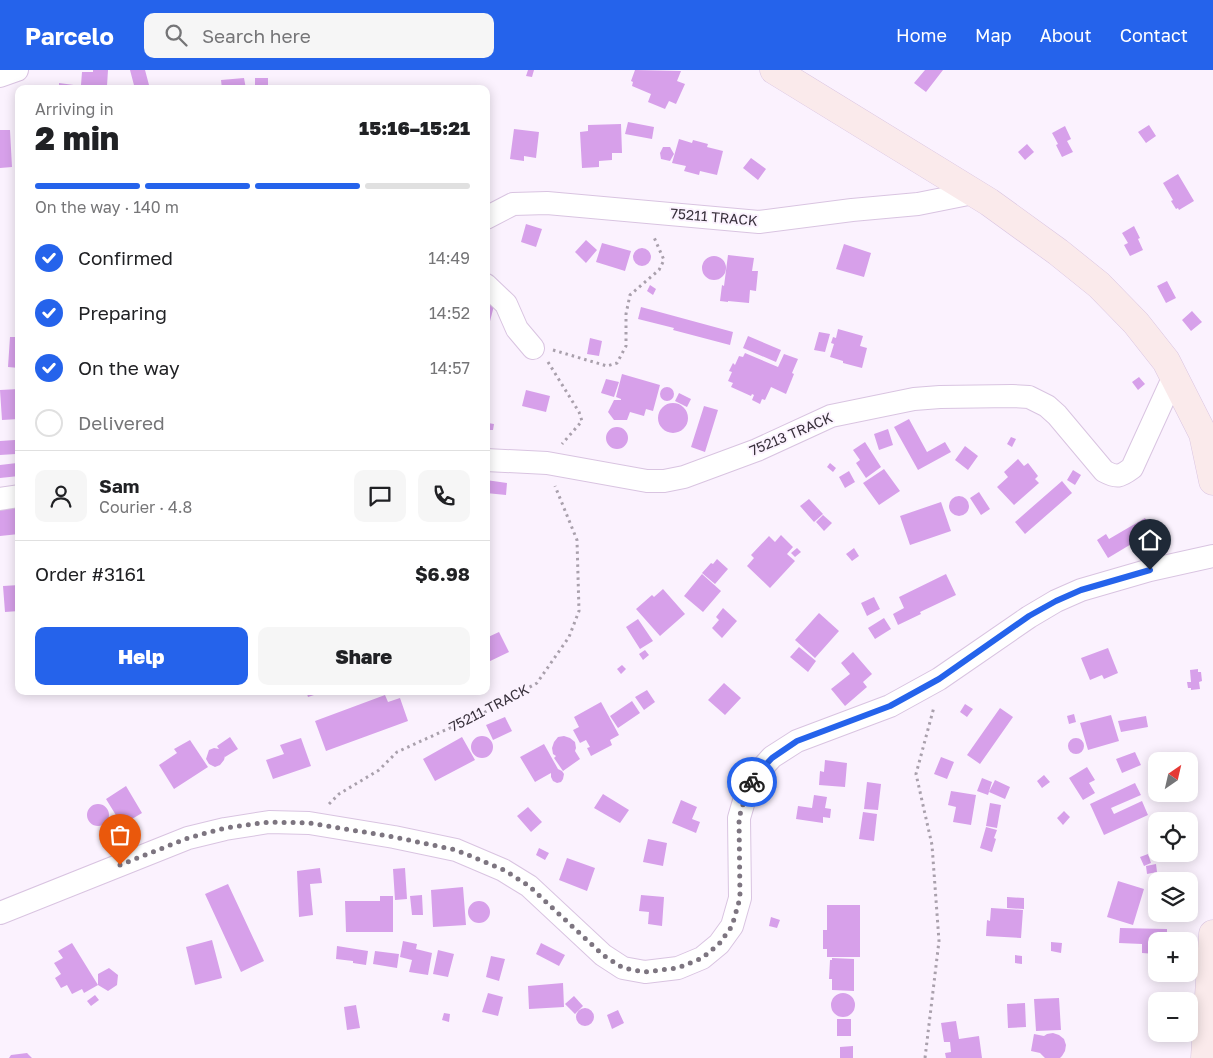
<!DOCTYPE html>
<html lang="en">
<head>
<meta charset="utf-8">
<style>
	body { margin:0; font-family:"Golos Text",sans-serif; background:#f6f6f6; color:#202124; height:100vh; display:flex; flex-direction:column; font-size:19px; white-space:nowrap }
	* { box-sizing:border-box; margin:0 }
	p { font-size:16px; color:#757577 }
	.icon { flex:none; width:28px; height:28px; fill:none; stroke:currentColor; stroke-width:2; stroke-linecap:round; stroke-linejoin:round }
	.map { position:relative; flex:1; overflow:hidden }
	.side { position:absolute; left:15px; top:15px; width:475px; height:610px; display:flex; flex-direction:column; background:#fff; border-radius:10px; box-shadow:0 2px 12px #0003 }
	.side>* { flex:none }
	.needle { width:32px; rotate:34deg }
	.fabs { position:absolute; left:1148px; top:682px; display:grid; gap:10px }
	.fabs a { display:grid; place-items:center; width:50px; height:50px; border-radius:10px; background:#fff; box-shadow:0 2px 12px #0003; font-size:25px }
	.pin { position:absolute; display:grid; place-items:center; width:42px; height:42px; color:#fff; margin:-51px -21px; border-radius:50% 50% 50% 0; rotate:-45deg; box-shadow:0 0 5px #0007 }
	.pin .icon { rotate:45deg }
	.courier { position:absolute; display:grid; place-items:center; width:50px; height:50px; margin:-25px; border:4px solid #2563eb; border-radius:50%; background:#fff; color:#222; box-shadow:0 1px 6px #0007 }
	.head em { font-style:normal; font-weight:800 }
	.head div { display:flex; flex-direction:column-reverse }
	.head { display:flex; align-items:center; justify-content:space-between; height:85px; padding:0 20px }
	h1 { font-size:32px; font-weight:800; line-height:38px }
	.bar { display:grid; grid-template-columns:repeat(4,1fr); gap:8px 5px; align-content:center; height:60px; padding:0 20px }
	.bar i { height:6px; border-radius:4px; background:#e0e0e0 }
	.bar .selected { background:#2563eb }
	.bar p { grid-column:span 4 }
	.line { display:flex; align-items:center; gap:12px; padding:0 20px; border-top:1px solid #e0e0e0 }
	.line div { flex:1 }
	.round { display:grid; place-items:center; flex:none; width:52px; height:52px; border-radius:10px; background:#f6f6f6 }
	ol { padding:0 20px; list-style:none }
	li { display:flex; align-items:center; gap:15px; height:55px }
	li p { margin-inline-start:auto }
	li .icon { padding:5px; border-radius:50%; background:#2563eb; color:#fff; stroke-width:4 }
	li:last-child { color:#757577 }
	li i { width:28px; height:28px; border:2px solid #e0e0e0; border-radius:50% }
	.button { display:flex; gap:10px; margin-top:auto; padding:10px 20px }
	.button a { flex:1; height:58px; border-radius:10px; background:#2563eb; color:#fff; font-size:20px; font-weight:800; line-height:58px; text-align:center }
	.button a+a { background:#f6f6f6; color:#202124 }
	header { display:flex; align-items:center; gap:30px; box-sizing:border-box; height:70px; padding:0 25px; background:#2563eb; color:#fff }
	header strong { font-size:24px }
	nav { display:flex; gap:28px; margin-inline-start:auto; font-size:18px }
	.search { width:350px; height:45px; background:#f6f6f6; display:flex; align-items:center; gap:12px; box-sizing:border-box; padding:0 18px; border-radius:10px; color:#757577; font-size:19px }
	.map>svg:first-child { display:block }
</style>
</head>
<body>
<header>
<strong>Parcelo</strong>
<div class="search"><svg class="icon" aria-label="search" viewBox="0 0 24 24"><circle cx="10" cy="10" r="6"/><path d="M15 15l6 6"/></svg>Search here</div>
<nav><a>Home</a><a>Map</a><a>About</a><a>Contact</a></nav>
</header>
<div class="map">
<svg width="1213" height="988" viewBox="0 0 1213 988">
	<rect width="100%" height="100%" fill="#fbf2fe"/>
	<path fill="#d7a0ea" d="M 93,0 L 108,0 L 107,16 L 81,15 L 82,2 L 93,2 Z
		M 130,0 L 145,0 L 149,15 L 135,19 Z
		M 528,0 L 534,0 L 532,7 L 526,6 Z
		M 635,0 L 681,1 L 677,11 L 685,14 L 676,34 L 669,31 L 665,39 L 648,32 L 651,24 L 632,16 L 633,12 L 631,11 Z
		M 925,0 L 943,0 L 926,22 L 914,13 Z
		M 244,8 L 246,19 L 222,19 L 221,10 Z
		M 255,8 L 268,8 L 268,19 L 255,19 Z
		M 59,13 L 96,18 L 96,19 L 59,19 Z
		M 628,52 L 654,57 L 652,69 L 625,64 Z
		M 621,54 L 622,83 L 612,83 L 612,90 L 599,91 L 599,97 L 582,98 L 580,62 L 588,61 L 588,55 Z
		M 1149,55 L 1156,66 L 1146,73 L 1138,62 Z
		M 1065,56 L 1071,69 L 1067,71 L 1073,82 L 1062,87 L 1056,75 L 1058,74 L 1052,63 Z
		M 514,59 L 539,62 L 536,88 L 524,86 L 524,91 L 510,89 Z
		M 0,60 L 10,60 L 12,97 L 0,98 Z
		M 679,69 L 692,73 L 693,70 L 708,74 L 707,77 L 723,81 L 717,105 L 700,101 L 699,105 L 684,101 L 686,96 L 672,93 Z
		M 1027,74 L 1034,82 L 1025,90 L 1018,82 Z
		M 663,77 L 670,77 L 674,84 L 670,91 L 661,89 L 660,83 Z
		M 751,88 L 766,99 L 758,110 L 743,98 Z
		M 1178,104 L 1194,131 L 1179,140 L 1178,138 L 1176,139 L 1171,131 L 1173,130 L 1163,113 Z
		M 526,154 L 542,159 L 536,177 L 521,172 Z
		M 1134,156 L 1140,168 L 1138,169 L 1143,180 L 1130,186 L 1124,175 L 1128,173 L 1122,163 Z
		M 586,170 L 597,180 L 586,193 L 575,182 Z
		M 602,173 L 631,181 L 625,201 L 596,192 Z
		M 844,174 L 871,183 L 864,207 L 836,199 Z
		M633 187a9 9 0 1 1 18 0a9 9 0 1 1-18 0Z
		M 728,185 L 754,188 L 752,201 L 758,201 L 756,221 L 750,220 L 749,233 L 728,231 L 728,232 L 720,231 L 722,215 L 724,216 Z
		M702 198a12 12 0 1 1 24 0a12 12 0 1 1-24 0Z
		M 1167,211 L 1176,228 L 1166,233 L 1157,216 Z
		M 650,215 L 656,219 L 653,225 L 647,221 Z
		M 486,225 L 496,228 L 488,259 L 486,258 Z
		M 641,237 L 733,262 L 730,275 L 673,260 L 674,258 L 638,249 Z
		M 1192,241 L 1202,252 L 1191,261 L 1182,250 Z
		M 838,259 L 863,266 L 860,276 L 867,278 L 862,298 L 843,293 L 843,291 L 830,287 L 834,274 L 831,273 L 833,267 L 836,268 Z
		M 819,262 L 830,264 L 825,282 L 814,280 Z
		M 748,266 L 781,280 L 776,292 L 743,278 Z
		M 10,267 L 19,267 L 19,298 L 8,297 Z
		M 590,268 L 602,271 L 599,286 L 587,284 Z
		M 745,283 L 778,297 L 784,284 L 798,289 L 792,303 L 794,304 L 786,324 L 771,317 L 765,330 L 762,329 L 760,334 L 752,330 L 754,325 L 752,324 L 751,326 L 731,317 L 733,313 L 728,311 L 732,302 L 729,301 L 733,293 L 735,295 L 739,286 L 743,287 Z
		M 622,304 L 660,315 L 653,341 L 646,339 L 644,346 L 630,342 L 627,350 L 614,350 L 608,342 L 614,330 L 621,330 L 621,329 L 616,327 Z
		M 1139,307 L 1145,314 L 1138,320 L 1132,312 Z
		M 606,309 L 619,312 L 614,327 L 601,323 Z
		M660 324a7 7 0 1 1 14 0a7 7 0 1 1-14 0Z
		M 19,319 L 19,349 L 2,350 L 0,320 Z
		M 526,320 L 550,326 L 546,342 L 522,336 Z
		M 679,323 L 691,329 L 687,337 L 675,331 Z
		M658 348a15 15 0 1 1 30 0a15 15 0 1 1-30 0Z
		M 704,336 L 718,340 L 705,382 L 691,377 Z
		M 909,349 L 927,382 L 945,372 L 951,382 L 918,400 L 894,357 Z
		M 488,353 L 494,354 L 493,360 L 490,360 L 490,362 L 487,361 L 487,359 Z
		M606 368a11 11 0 1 1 22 0a11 11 0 1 1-22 0Z
		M 888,359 L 893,375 L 879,380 L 874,364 Z
		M 1011,367 L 1016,369 L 1012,377 L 1007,374 Z
		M 15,370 L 16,384 L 0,385 L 0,371 Z
		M 865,372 L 881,397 L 866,408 L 856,393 L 860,390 L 853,380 Z
		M 965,376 L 978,386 L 968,400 L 955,390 Z
		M 1018,389 L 1024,396 L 1028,393 L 1038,406 L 1035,409 L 1039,413 L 1014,435 L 997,417 L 1008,407 L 1004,402 Z
		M 17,393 L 19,406 L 0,408 L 0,395 Z
		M 830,393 L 836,398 L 833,402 L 827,397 Z
		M 884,399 L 900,421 L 879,435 L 863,413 Z
		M 1073,400 L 1081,405 L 1075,415 L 1067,410 Z
		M 849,401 L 855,412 L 845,418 L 839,407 Z
		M 486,410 L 507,413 L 506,425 L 486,423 Z
		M 1062,411 L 1072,423 L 1025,464 L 1015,452 Z
		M 979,422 L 990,439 L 981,445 L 970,428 Z
		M949 436a10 10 0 1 1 20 0a10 10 0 1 1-20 0Z
		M 809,429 L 823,444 L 814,452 L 800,436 Z
		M 941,432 L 951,461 L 910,475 L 900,446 Z
		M 19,435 L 19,464 L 0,466 L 0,437 Z
		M 823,445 L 832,453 L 824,461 L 816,452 Z
		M 1145,448 L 1153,461 L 1108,488 L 1097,470 L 1106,464 L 1109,469 Z
		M 781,465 L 793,477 L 787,484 L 795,491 L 770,518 L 747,496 L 754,488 L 751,485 L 769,466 L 775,472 Z
		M 797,478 L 801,482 L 795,487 L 791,483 Z
		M 854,478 L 859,486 L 852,491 L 846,484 Z
		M 717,489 L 728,499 L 715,514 L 702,503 L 711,493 L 713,494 Z
		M 702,504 L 721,521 L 703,542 L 684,526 Z
		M 946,504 L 956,525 L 920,542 L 921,544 L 898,555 L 893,544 L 904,538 L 899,527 Z
		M 19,515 L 19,541 L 5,542 L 3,516 Z
		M 663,519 L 685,544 L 660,566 L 636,539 L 652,525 L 654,527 Z
		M 874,527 L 880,539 L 867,546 L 861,533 Z
		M 723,538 L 737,551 L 722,568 L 712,558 L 719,550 L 716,547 Z
		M 819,543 L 839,561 L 815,588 L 795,570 Z
		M 884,548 L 891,559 L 875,569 L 868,558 Z
		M 638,549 L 653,571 L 640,579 L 626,557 Z
		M 499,562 L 509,582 L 486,593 L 486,568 Z
		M 799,577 L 816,591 L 808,602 L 790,587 Z
		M 1108,578 L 1118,603 L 1104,609 L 1102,605 L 1090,610 L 1081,588 Z
		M 645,580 L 649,585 L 643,590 L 639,584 Z
		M 853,582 L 872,604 L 863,612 L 867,617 L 845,636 L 831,619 L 850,604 L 841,593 Z
		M 622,595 L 626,599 L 621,604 L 617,599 Z
		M 1198,599 L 1198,602 L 1201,602 L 1202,611 L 1199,612 L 1200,619 L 1191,620 L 1191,618 L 1188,618 L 1187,612 L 1191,612 L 1190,600 Z
		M 724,613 L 741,628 L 725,645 L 708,630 Z
		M 647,620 L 655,632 L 644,640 L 635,627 Z
		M 306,621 L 323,621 L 323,622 L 308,627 Z
		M 385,625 L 388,632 L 400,628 L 408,651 L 326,681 L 315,651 Z
		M 632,631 L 640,643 L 618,658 L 610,646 Z
		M 601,632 L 619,665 L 610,670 L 612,675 L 591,686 L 587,678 L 590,677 L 586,670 L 580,673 L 573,660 L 579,657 L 574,647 Z
		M 965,634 L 973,639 L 967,647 L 960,642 Z
		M 1000,638 L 1013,647 L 980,694 L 967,685 Z
		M 1074,644 L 1076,652 L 1069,654 L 1067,646 Z
		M 1111,645 L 1119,671 L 1088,680 L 1080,653 Z
		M 1146,646 L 1148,657 L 1121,662 L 1118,651 Z
		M 505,647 L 512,661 L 493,670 L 486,655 Z
		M 564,666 L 570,668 L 575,672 L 576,678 L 575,681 L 580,689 L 563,701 L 554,688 L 556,686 L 553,684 L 552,678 L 554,672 L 558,667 Z
		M471 677a11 11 0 1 1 22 0a11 11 0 1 1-22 0Z
		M 230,667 L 238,679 L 225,687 L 225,686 L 224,690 L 220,695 L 215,697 L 209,694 L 206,689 L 209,680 L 214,678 L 219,679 L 217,676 Z
		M 462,667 L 475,690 L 435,711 L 423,689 Z
		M1068 676a8 8 0 1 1 16 0a8 8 0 1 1-16 0Z
		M 301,668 L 311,696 L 273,709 L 266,690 L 284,684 L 280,675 Z
		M 190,670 L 208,697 L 174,719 L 159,695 L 177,683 L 174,679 Z
		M 544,674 L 558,699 L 562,701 L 564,704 L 563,709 L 561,712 L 557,713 L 553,711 L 551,707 L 551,703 L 535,712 L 520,687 Z
		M 1135,682 L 1141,695 L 1122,703 L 1116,689 Z
		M 941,687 L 954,692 L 947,709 L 934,704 Z
		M 825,690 L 847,693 L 845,717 L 819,715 L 820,701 L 824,702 Z
		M 1087,697 L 1095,710 L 1089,713 L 1095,723 L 1083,730 L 1069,708 Z
		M 1044,705 L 1050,712 L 1042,718 L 1037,711 Z
		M 982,708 L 992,712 L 988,725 L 977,721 Z
		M 995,710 L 1010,717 L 1005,729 L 989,722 Z
		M 867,712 L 881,714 L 878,740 L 864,739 Z
		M 1135,713 L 1141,725 L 1111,738 L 1114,744 L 1142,731 L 1148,745 L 1104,765 L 1090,734 Z
		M 126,716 L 142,743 L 122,755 L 106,729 Z
		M 951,721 L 976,725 L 971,755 L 953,752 L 956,737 L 948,735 Z
		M 603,724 L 629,740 L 620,753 L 594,738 Z
		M 814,725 L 827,727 L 825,738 L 831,739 L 830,748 L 823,747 L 823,753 L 796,749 L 798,736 L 812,738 Z
		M 681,730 L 697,737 L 692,749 L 700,752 L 696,763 L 672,753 Z
		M 990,733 L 1001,735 L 997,758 L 986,756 Z
		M87 745a11 11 0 1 1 22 0a11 11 0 1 1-22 0Z
		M 528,737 L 542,752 L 531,762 L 517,746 Z
		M 1064,741 L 1070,747 L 1063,755 L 1057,748 Z
		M 863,742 L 877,744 L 874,771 L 859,769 Z
		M 986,757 L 997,760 L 994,768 L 996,769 L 992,782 L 980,778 Z
		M 648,769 L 667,773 L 663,796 L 643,792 Z
		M 539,778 L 549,783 L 545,790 L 536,785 Z
		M 1148,784 L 1151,793 L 1144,796 L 1140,787 Z
		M 567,788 L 595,798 L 587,821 L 559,810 Z
		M 1156,794 L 1157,802 L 1147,804 L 1146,796 Z
		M 320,798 L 322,813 L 310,814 L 313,845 L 299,847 L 297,801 Z
		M 405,798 L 407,829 L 395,830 L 393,799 Z
		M 1118,811 L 1144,819 L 1133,855 L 1107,847 Z
		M 228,814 L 264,891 L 241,902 L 205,824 Z
		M 463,817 L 466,855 L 433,857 L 431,820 Z
		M 422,825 L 423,845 L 412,845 L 410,826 Z
		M 641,825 L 664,827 L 662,856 L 648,854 L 649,842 L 639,841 Z
		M 380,826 L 393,826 L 393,862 L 346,862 L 345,831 L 380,831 Z
		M 1007,827 L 1024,828 L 1024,839 L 1007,838 Z
		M468 842a11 11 0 1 1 22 0a11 11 0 1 1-22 0Z
		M 827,835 L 860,835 L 860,887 L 827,887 L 827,879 L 823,879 L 823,860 L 827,860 Z
		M 991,838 L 1023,840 L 1021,868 L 986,866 L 987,850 L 990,851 Z
		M 771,847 L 780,850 L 777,858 L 769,856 Z
		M 1120,858 L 1167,859 L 1167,871 L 1156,871 L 1156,884 L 1142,883 L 1142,874 L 1119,873 Z
		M 212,870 L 222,908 L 195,915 L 186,877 Z
		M 403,871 L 417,874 L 416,879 L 432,883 L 428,905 L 409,902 L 412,890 L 400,887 Z
		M 1051,872 L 1062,873 L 1061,883 L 1051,881 Z
		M 72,873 L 98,915 L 84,923 L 82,919 L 72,924 L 67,915 L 61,918 L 55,908 L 61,904 L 54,893 L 63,888 L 58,881 Z
		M 541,873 L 565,885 L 559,896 L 536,884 Z
		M 337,876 L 368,881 L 366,895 L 353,893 L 353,891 L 336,889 Z
		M 438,880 L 454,884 L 448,907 L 433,904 Z
		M 375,881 L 399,884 L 397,898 L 373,894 Z
		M 1015,885 L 1022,886 L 1022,894 L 1015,893 Z
		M 491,886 L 505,889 L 499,911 L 486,907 Z
		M 832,888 L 854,889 L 854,921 L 832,920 L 832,909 L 829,909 L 830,890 L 832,890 Z
		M 109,898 L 118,905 L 117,915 L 108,921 L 98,915 L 98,904 Z
		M 563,913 L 564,937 L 529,939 L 528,916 Z
		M831 935a12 12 0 1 1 24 0a12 12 0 1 1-24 0Z
		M 488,923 L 503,927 L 498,946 L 482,942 Z
		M 95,925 L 99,930 L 91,936 L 87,931 Z
		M 574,926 L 583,936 L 575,944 L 565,934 Z
		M 1059,928 L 1061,960 L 1036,961 L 1034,929 Z
		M 1025,933 L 1026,957 L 1008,958 L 1007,934 Z
		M 356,935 L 360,958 L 347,960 L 344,937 Z
		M576 947a9 9 0 1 1 18 0a9 9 0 1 1-18 0Z
		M 618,940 L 624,953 L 612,959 L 607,945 Z
		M 444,943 L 450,944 L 449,952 L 442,950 Z
		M 837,949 L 851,949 L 851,966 L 837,966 Z
		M 956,951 L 959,969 L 979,966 L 982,988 L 946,988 L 945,983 L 951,982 L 950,972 L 944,972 L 941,953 Z
		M 1053,963 L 1059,965 L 1064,969 L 1066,975 L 1065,981 L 1062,986 L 1060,988 L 1045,988 L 1040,983 L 1031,981 L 1034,964 L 1044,966 L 1047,964 Z
		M 853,976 L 853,988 L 840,988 L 840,977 Z
		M 27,983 L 32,988 L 9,988 L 11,985 Z"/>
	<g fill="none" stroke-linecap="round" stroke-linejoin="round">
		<g stroke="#d9c4e1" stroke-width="24">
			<path id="street" d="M 0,6 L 17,0
				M 486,148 L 513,134 L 547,133 L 759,152 L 852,140 L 918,134 L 973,123
				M 486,215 L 506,234 L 517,259 L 533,278
				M 486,390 L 547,393 L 647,411 L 664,411 L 684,407 L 757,380 L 831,346 L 914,329 L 940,327 L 1012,326 L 1029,327 L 1047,336 L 1057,345 L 1104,401 C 1117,408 1120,407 1132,398 L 1174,306
				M 0,429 L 19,426
				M 0,843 L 188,768 L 225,759 L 269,752 L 309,753 L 394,767 L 456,780 L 503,800 L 529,816 L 603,885 L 623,898 L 645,902 L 678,898 L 702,888 L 719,874 L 732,856 L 740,828 L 739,748 L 746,724 L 754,707 L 772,687 L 797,671 L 890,636 L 939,609 L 1029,547 L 1056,531 L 1081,520 L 1150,500 L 1213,486"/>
		</g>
		<g stroke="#d9c4e1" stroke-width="29">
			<path id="secondary" d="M 774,0 L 989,132 L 1058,182 L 1099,215 L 1136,253 L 1166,291 L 1203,364 L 1213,411
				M 1205,988 L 1213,864"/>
		</g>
		<path stroke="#a9a0ac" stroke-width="3" stroke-dasharray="2.5 4" stroke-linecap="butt" d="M 553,280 L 607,296 L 617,293 L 626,276 L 626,244 L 630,225 L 659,200 L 664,190 L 653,165
			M 548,292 L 579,342 L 582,351 L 562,374
			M 329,734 L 339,724 L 379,700 L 397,682 L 485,642 L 537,613 L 569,567 L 579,541 L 577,470 L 555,416
			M 925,988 L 939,871 L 932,775 L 916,704 L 934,637"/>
		<use href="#street" stroke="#fff" stroke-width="22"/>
		<use href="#secondary" stroke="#faeaeb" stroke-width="28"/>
	</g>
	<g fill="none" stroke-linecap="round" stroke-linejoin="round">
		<path stroke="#7d7580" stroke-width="5" stroke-dasharray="0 9" d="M 120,795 L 188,768 L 225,758 L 269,752 L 309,753 L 394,767 L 456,780 L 504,800 L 529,816 L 603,885 L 623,898 L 644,902 L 678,898 L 702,888 L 719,874 L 732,856 L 740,828 L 739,748 L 746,724 L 752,712"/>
		<path stroke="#2563eb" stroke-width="6" d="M 752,712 L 754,707 L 772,688 L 797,671 L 890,636 L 939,609 L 1029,546 L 1056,531 L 1081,520 L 1150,500"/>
	</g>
	<g text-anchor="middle" stroke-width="4" stroke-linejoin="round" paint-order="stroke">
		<g font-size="14" fill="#39313c" stroke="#fbf2fe">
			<text transform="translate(714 147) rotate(5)" y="5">75211 TRACK</text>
			<text transform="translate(791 364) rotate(-23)" y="5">75213 TRACK</text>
			<text transform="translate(489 638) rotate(-27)" y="5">75211 TRACK</text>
		</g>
	</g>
</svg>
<div class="fabs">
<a><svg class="needle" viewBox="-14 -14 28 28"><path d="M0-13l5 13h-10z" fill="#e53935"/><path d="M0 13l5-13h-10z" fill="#757577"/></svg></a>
<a><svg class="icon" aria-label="locate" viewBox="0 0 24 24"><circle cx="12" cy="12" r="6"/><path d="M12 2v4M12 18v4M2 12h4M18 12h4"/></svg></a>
<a><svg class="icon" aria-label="layers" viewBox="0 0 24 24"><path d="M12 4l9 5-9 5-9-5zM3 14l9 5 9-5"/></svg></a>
<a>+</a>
<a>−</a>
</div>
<div class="pin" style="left:120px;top:795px;background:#ea580c"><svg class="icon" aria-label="bag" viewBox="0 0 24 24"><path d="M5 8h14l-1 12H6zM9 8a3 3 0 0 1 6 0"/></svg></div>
<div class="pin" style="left:1150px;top:500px;background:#1f2937"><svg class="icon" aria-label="home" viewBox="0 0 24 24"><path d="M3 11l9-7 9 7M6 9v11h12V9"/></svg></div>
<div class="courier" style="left:752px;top:712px"><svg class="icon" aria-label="bike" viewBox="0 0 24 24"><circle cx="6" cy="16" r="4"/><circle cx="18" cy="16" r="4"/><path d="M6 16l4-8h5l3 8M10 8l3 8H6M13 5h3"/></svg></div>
<section class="side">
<div class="head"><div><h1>2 min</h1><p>Arriving in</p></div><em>15:16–15:21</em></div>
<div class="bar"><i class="selected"></i><i class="selected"></i><i class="selected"></i><i></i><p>On the way · 140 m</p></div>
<ol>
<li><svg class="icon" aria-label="check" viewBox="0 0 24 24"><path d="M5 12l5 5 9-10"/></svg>Confirmed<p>14:49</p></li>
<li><svg class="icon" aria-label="check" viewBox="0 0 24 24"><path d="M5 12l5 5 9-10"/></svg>Preparing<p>14:52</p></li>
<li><svg class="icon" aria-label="check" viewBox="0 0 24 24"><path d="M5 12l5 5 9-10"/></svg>On the way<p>14:57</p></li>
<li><i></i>Delivered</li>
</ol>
<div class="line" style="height:90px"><a class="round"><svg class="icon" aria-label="person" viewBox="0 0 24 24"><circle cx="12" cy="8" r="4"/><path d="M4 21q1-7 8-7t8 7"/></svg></a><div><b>Sam</b><p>Courier · 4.8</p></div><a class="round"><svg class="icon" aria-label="chat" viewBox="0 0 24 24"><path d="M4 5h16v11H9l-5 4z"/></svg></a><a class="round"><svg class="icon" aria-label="phone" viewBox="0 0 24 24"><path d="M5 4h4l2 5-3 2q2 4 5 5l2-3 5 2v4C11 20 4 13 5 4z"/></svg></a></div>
<div class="line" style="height:65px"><div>Order #3161</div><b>$6.98</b></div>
<div class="button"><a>Help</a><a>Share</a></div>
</section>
</div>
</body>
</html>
